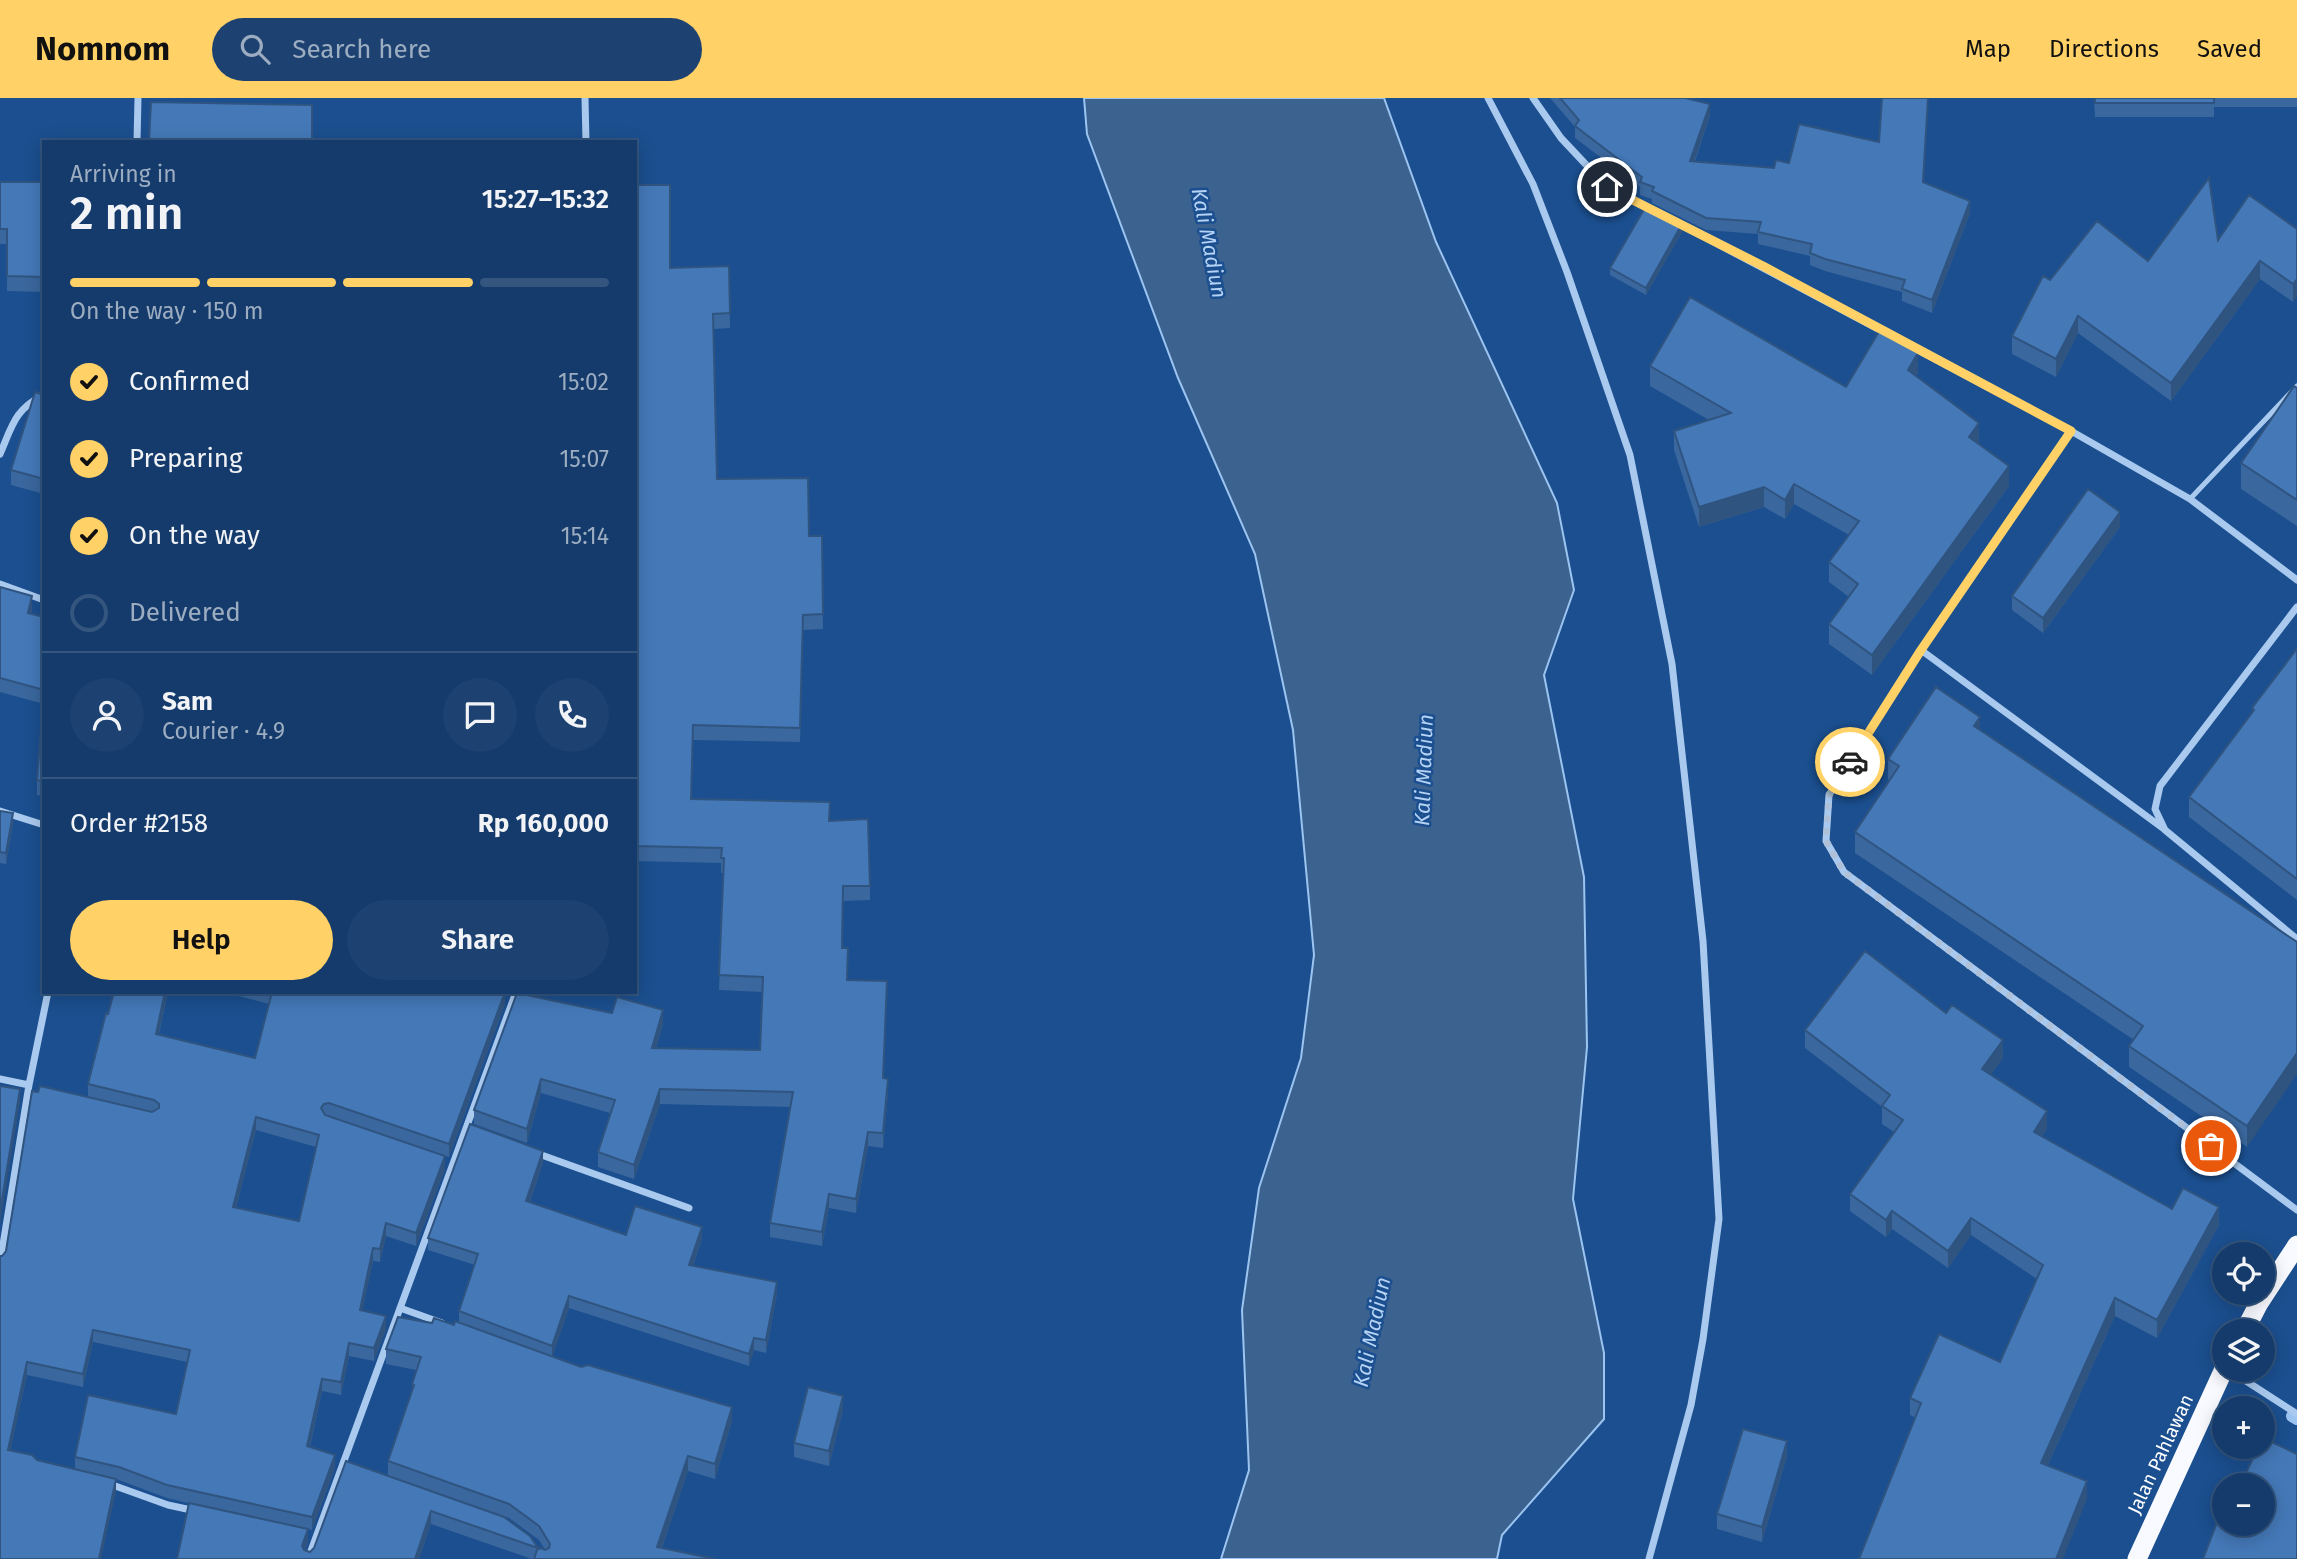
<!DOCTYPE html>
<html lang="en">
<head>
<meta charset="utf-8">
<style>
	body { margin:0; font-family:"Fira Sans",sans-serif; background:#1d4271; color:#f1f3f6; height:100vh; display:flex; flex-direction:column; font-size:26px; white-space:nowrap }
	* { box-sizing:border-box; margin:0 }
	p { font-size:23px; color:#9dadc1 }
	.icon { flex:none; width:38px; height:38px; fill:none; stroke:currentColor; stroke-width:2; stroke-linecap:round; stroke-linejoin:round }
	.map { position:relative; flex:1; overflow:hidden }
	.drawer { position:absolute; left:42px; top:42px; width:595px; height:854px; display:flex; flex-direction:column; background:#143b6b; border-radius:0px; box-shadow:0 4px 18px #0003,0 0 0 2px #33557e }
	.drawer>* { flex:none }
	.tools { position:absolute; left:2212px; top:1144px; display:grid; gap:14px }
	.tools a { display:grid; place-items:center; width:63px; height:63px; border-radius:50%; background:#143b6b; box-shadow:0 4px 18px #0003,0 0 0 2px #33557e; font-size:35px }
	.pin { position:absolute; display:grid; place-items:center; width:60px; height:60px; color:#fff; margin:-30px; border:4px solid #fff; border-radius:50%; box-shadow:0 2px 7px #0007 }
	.courier { position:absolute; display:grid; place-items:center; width:70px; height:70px; margin:-35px; border:5px solid #ffd166; border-radius:50%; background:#fff; color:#222; box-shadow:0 2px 9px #0007 }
	.headline em { font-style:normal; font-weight:600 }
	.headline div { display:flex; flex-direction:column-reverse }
	.headline { display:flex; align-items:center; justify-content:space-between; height:119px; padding:0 28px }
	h1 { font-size:46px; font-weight:600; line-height:52px }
	.bar { display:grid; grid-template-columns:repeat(4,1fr); gap:10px 7px; align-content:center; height:84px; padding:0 28px }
	.bar i { height:9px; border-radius:5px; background:#33557e }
	.bar .current { background:#ffd166 }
	.bar p { grid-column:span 4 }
	.line { display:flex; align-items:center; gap:18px; padding:0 28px; border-top:2px solid #33557e }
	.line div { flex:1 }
	.round { display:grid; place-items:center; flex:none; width:74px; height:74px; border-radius:37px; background:#1d4271 }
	ol { padding:0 28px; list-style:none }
	li { display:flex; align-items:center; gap:21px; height:77px }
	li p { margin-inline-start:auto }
	li .icon { padding:7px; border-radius:50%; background:#ffd166; color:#111; stroke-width:4 }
	li:last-child { color:#9dadc1 }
	li i { width:38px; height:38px; border:4px solid #33557e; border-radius:50% }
	.action { display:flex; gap:14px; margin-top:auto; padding:14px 28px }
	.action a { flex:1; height:80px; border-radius:42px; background:#ffd166; color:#111; font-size:28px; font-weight:600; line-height:80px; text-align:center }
	.action a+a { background:#1d4271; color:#f1f3f6 }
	header { display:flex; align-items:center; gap:42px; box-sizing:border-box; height:98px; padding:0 35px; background:#ffd166; color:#111 }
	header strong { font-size:33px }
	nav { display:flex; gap:38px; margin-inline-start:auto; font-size:24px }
	.search { width:490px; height:63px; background:#1d4271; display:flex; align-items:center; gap:18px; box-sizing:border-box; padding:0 24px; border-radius:38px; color:#9dadc1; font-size:26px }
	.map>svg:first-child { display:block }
</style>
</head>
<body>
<header>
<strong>Nomnom</strong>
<div class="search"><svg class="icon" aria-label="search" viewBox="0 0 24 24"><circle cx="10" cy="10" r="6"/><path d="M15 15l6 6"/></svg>Search here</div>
<nav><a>Map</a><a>Directions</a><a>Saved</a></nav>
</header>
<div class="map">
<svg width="2297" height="1461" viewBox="0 0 2297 1461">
	<rect width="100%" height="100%" fill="#1b4f8f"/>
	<path fill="#3c6290" stroke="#9cc4f0" stroke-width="2" d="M 1084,0 L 1384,0 L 1436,144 L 1557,405 L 1574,492 L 1544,577 L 1584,779 L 1587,949 L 1573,1101 L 1604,1255 L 1604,1321 L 1502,1437 L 1497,1461 L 1221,1461 L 1249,1372 L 1242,1212 L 1259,1090 L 1301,960 L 1314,857 L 1293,632 L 1255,456 L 1178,280 L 1087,36 Z"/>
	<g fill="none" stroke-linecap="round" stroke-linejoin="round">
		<path stroke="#9cc4f0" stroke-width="12" d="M 2292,1318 L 2297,1321"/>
		<path stroke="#a9c9ee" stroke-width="5" d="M 2190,401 L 2297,288"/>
		<path stroke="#a9c9ee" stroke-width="7" d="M 585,0 L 586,44
			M 1488,0 L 1533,86 L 1567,174 L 1630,357 L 1672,566 L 1703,843 L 1719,1121 L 1703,1241 L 1691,1307 L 1649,1461
			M 1533,0 L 1561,40 L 1607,89 L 1654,113
			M 137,44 L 138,0
			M 1674,123 L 2071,333 L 2190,401 L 2297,482
			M 2071,333 L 1921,552 L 1829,697 L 1826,743 L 1844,774 L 2297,1112
			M 0,356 C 13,326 14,313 44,296
			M 0,486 L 44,502
			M 2297,509 L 2160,688 L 2155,711 L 2165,732 L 2297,841
			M 1921,552 L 2164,731
			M 0,713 L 44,727
			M 0,981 L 29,987
			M 536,1055 L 689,1110
			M 0,1165 L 29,987 L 48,894
			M 400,1210 L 442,1225
			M 2229,1272 L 2297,1316
			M 107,1385 L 168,1407 L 196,1413
			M 308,1461 L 516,894"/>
		<path stroke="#f8faff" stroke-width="19" d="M 2244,1234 L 2259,1205 L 2297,1147
			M 2137,1461 L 2224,1271"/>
	</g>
	<path fill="#3a679d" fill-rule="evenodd" d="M 1550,0 L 1685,0 L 1710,18 L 1695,63 L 1774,70 L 1789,65 L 1924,84 L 1970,115 L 1932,215 L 1902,203 L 1902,194 L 1825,173 L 1810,167 L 1810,158 L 1758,146 L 1758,136 L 1706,132 L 1652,105 L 1652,101 L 1640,97 L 1640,89 L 1575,40 L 1575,29 Z
		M 2094,0 L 2297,0 L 2297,9 L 2214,9 L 2214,19 L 2095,19 Z
		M 0,84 L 44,84 L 44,194 L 7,193 L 7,146 L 0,146 Z
		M 635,87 L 670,170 L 729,168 L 730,230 L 713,231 L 717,381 L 809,438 L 822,438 L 823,531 L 803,532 L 800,644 L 693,642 L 691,701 L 830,723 L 870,788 L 870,802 L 843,803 L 842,850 L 847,882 L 887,898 L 883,980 L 888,995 L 883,1050 L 868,1048 L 856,1115 L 829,1110 L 822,1148 L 770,1139 L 770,1125 L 790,1009 L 660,1006 L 634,1081 L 598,1069 L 598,1054 L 610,1015 L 541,995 L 527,1045 L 474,1026 L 474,1012 L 517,895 L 663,926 L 656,950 L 760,952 L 762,894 L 719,892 L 723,775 L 721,775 L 721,765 L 635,763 Z
		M 2297,131 L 2293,204 L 2260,181 L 2171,303 L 2078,235 L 2056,279 L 2012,256 L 2012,238 L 2050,182 L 2148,163 L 2218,142 Z
		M 1682,134 L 1646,197 L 1610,177 L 1610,170 Z
		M 1650,268 L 1846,289 L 1918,275 L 1916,278 L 1979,345 L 1978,346 L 2009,388 L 1872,577 L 1829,546 L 1829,526 L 1849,499 L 1829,484 L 1829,464 L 1849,437 L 1794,406 L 1785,421 L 1764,409 L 1699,429 L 1674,352 L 1674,333 L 1709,322 L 1650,288 Z
		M 2297,290 L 2297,428 L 2241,391 L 2241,365 Z
		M 44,297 L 44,396 L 11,387 L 11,372 Z
		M 2120,429 L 2043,535 L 2012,512 L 2012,498 Z
		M 0,489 L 32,512 L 31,516 L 44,519 L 44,606 L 0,594 Z
		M 2297,553 L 2297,802 L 2189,719 L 2189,699 L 2252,616 L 2252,610 Z
		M 44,620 L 44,698 L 37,697 L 37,682 Z
		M 1980,632 L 2297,844 L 2247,1049 L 2129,969 L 2129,948 L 2134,942 L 1855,755 L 1855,734 L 1890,683 L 1888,681 L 1888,661 Z
		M 0,713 L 13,726 L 6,766 L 0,765 Z
		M 168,894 L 159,936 L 255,960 L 269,906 L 224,894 L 505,894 L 505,906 L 449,1059 L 329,1018 L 445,1071 L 416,1148 L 386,1138 L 380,1164 L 373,1163 L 362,1213 L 386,1231 L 374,1263 L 349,1258 L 341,1297 L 322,1293 L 310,1349 L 335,1370 L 312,1432 L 308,1431 L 308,1444 L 305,1453 L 310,1454 L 314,1450 L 346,1363 L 538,1450 L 545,1452 L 539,1442 L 509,1420 L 388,1378 L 388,1363 L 412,1294 L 412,1286 L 416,1272 L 386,1266 L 386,1251 L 432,1225 L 454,1227 L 459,1224 L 459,1213 L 475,1167 L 428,1152 L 428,1140 L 543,1065 L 530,1104 L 626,1137 L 702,1141 L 693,1168 L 777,1196 L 766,1255 L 754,1252 L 749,1268 L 569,1210 L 552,1259 L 732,1323 L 715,1381 L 688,1373 L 662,1450 L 715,1461 L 532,1461 L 431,1426 L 419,1461 L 177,1461 L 192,1406 L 167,1400 L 116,1381 L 116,1394 L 0,1461 L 2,1158 L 6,1153 L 88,999 L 88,986 L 108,916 ZM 256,1032 L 316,1049 L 299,1123 L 236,1110 ZM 93,1244 L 187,1264 L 176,1316 L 75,1359 L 75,1371 L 37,1362 L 10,1352 L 27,1277 L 83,1289 Z
		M 1805,932 L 2003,960 L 1990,977 L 2047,1031 L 2042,1038 L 2172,1111 L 2219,1127 L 2157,1240 L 2115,1218 L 2048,1367 L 2087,1401 L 1910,1317 L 1910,1300 L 2000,1264 L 2037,1181 L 1971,1137 L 1948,1170 L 1892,1131 L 1886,1139 L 1850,1113 L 1850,1096 L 1894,1034 L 1882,1026 L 1882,1009 L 1805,950 Z
		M 843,1312 L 829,1368 L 794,1359 L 794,1345 Z
		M 1787,1358 L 1762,1444 L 1717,1431 L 1717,1416 Z"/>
	<path fill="#305480" d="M 1710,6 L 1710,18 L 1690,75 L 1690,63 Z
		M 1970,103 L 1970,115 L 1932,215 L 1932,202 Z
		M 1682,126 L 1682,134 L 1646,197 L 1646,190 Z
		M 2260,163 L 2260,181 L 2171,303 L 2171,285 Z
		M 2297,181 L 2297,199 L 2293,204 L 2293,186 Z
		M 2078,218 L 2078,235 L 2056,279 L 2056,261 Z
		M 1918,255 L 1918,275 L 1908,292 L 1908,272 Z
		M 1979,325 L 1979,345 L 1969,359 L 1969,339 Z
		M 2009,368 L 2009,388 L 1872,577 L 1872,557 Z
		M 1794,386 L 1794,406 L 1785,421 L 1785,402 Z
		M 1764,389 L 1764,409 L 1699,429 L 1699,409 Z
		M 2120,414 L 2120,429 L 2043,535 L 2043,520 Z
		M 32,498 L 32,512 L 28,529 L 28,515 Z
		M 1980,619 L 1980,639 L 1974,628 Z
		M 13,715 L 13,726 L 6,766 L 6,755 Z
		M 165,894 L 168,894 L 156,948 L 156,936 Z
		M 505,894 L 505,906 L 449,1059 L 449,1046 Z
		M 663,912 L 663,926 L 652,964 L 652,950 Z
		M 2003,942 L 2003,960 L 1982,989 L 1982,971 Z
		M 2297,955 L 2297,976 L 2247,1049 L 2247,1028 Z
		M 541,981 L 541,995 L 527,1045 L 527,1031 Z
		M 888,981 L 888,995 L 883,1050 L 883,1035 Z
		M 20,991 L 20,1004 L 0,1127 L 0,1114 Z
		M 660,991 L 660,1006 L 634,1081 L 634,1067 Z
		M 2047,1013 L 2047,1031 L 2034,1051 L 2034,1034 Z
		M 256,1019 L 256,1032 L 233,1122 L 233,1109 Z
		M 868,1034 L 868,1048 L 856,1115 L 856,1101 Z
		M 543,1053 L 543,1065 L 526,1115 L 526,1103 Z
		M 445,1058 L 445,1071 L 416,1148 L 416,1135 Z
		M 829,1096 L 829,1110 L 822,1148 L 822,1134 Z
		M 2219,1109 L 2219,1127 L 2157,1240 L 2157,1222 Z
		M 1892,1113 L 1892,1131 L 1886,1139 L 1886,1122 Z
		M 1971,1120 L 1971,1137 L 1948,1170 L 1948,1153 Z
		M 386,1125 L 386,1138 L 380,1164 L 380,1151 Z
		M 702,1129 L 702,1141 L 689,1180 L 689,1167 Z
		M 373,1150 L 373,1163 L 360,1225 L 360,1212 Z
		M 777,1184 L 777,1196 L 766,1255 L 766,1242 Z
		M 569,1198 L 569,1210 L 552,1260 L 552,1248 Z
		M 2115,1200 L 2115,1218 L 2041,1382 L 2041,1365 Z
		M 386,1218 L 386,1231 L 374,1263 L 374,1250 Z
		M 93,1232 L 93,1244 L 83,1289 L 83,1276 Z
		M 754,1240 L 754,1252 L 749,1268 L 749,1256 Z
		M 349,1245 L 349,1258 L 341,1297 L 341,1284 Z
		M 27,1264 L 27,1277 L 8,1364 L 8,1352 Z
		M 322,1281 L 322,1293 L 307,1361 L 307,1348 Z
		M 843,1298 L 843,1312 L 829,1368 L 829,1353 Z
		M 732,1309 L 732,1323 L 715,1381 L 715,1366 Z
		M 1787,1343 L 1787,1358 L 1762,1444 L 1762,1429 Z
		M 335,1357 L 335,1370 L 312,1432 L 312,1419 Z
		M 688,1358 L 688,1373 L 658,1461 L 657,1449 Z
		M 116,1381 L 116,1394 L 101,1461 L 99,1461 Z
		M 2087,1383 L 2087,1401 L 2063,1461 L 2056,1461 Z
		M 431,1413 L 431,1426 L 419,1461 L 415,1461 Z
		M 308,1431 L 308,1444 L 302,1461 L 302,1448 Z"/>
	<path fill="#4478b7" stroke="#305480" stroke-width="2" fill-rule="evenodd" d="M 1560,0 L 1685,0 L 1710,6 L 1690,63 L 1774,70 L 1776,62 L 1789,65 L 1799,26 L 1879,44 L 1882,0 L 1928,0 L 1923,84 L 1970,103 L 1932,202 L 1902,191 L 1905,182 L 1825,161 L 1810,155 L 1812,146 L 1758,134 L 1761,124 L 1706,120 L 1652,93 L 1654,89 L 1640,84 L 1642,79 L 1575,28 L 1579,22 Z
		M 2095,0 L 2214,0 L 2214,5 L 2095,5 Z
		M 151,4 L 312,7 L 312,44 L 149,44 Z
		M 2209,80 L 2218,142 L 2249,97 L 2297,131 L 2297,181 L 2293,186 L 2260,163 L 2171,285 L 2078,218 L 2056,261 L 2012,238 L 2043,178 L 2050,182 L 2097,123 L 2148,163 Z
		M 0,84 L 44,84 L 44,179 L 7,178 L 7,131 L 0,131 Z
		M 635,87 L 670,87 L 670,170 L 729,168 L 730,215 L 713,216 L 717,381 L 808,380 L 809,438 L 822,438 L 823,516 L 803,517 L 800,630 L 693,627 L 691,701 L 830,704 L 829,723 L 868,721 L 870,788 L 843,788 L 842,850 L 848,850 L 847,882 L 887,883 L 883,980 L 888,981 L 883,1035 L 868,1034 L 856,1101 L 829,1096 L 822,1134 L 770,1125 L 793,994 L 660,991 L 634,1067 L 598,1054 L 615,1002 L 541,981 L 527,1031 L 474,1012 L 517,895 L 612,915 L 617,899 L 663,912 L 652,950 L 760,952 L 763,879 L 719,877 L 724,760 L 721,760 L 722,750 L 635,748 Z
		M 1646,108 L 1682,126 L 1646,190 L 1610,170 Z
		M 1690,199 L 1846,289 L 1880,232 L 1918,255 L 1908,272 L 1979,325 L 1969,339 L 2009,368 L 1872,557 L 1829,526 L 1858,486 L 1829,464 L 1859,423 L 1794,386 L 1785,402 L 1764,389 L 1699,409 L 1674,333 L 1731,315 L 1650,268 Z
		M 2294,288 L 2297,290 L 2297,402 L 2241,365 Z
		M 35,294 L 44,297 L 44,381 L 11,372 Z
		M 2088,391 L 2120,414 L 2043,520 L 2012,498 Z
		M 0,489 L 32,498 L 28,515 L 44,519 L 44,592 L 0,580 Z
		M 2296,552 L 2297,553 L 2297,781 L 2189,699 L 2254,612 L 2252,610 Z
		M 1936,589 L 1980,619 L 1974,628 L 2297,844 L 2297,955 L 2247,1028 L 2129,948 L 2143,928 L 1855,734 L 1899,668 L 1888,661 Z
		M 44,620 L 44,684 L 37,682 L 41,632 Z
		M 0,713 L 13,715 L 6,755 L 0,754 Z
		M 1865,853 L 1946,915 L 1952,907 L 2003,942 L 1982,971 L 2047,1013 L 2034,1034 L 2172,1111 L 2183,1090 L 2219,1109 L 2157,1222 L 2115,1200 L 2041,1365 L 2087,1383 L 2056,1461 L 1859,1461 L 1921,1305 L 1910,1300 L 1939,1236 L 2000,1264 L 2043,1167 L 1971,1120 L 1948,1153 L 1892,1113 L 1886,1122 L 1850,1096 L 1903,1022 L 1882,1008 L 1890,997 L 1805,932 Z
		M 114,894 L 165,894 L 156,936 L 255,960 L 272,894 L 505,894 L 449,1046 L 329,1005 L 324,1006 L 321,1010 L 325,1017 L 445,1058 L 416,1135 L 386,1125 L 380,1151 L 373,1150 L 360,1212 L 386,1218 L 374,1250 L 349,1245 L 341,1284 L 322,1281 L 307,1348 L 335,1357 L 312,1419 L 167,1387 L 119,1369 L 75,1359 L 88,1297 L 176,1316 L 190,1252 L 93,1232 L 83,1276 L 27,1264 L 8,1352 L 32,1357 L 37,1362 L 116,1381 L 99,1461 L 0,1461 L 0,1158 L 2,1158 L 6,1153 L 32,993 L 38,994 L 40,988 L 152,1014 L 159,1010 L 159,1006 L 154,1002 L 88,986 L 106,915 L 108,916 ZM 256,1019 L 319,1037 L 299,1123 L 233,1109 Z
		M 0,988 L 20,991 L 0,1114 Z
		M 470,1026 L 543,1053 L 526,1103 L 626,1137 L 635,1108 L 702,1129 L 689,1167 L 777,1184 L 766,1242 L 754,1240 L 749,1256 L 569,1198 L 552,1248 L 459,1213 L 478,1156 L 428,1140 Z
		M 398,1219 L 432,1225 L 434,1220 L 454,1227 L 455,1223 L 581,1269 L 588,1267 L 732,1309 L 715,1366 L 688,1358 L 657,1449 L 715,1461 L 534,1461 L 538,1449 L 545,1452 L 549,1450 L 550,1446 L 539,1428 L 509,1406 L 388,1363 L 414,1287 L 412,1286 L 421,1259 L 386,1251 Z
		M 808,1289 L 843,1298 L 829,1353 L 794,1345 Z
		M 1743,1331 L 1787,1343 L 1762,1429 L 1717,1416 Z
		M 2263,1340 L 2297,1356 L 2297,1461 L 2203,1461 L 2219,1419 L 2224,1420 L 2224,1426 L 2263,1426 L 2263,1388 L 2240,1388 L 2258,1349 L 2263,1349 Z
		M 346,1363 L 504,1419 L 530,1438 L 538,1450 L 431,1413 L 415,1461 L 177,1461 L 189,1405 L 308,1431 L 302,1448 L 304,1452 L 310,1454 L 314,1450 Z"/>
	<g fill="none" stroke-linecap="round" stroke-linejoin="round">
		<path stroke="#afc1d8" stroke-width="7" stroke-dasharray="0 12.6" d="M 1850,664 L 1829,697 L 1826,743 L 1844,774 L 2211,1048"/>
		<path stroke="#ffd166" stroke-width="9" d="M 1607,89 L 1763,168 L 2071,333 L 1921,552 L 1850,664"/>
	</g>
	<g text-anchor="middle" stroke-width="5" stroke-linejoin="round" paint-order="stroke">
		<g font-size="19" fill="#fff" stroke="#1b4f8f">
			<text transform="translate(2160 1356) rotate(-65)" y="7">Jalan Pahlawan</text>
		</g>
		<g font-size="21" font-style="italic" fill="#b5d3f5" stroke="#1b4f8f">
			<text transform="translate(1209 145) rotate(79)" y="7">Kali Madiun</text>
			<text transform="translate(1424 672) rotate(-88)" y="7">Kali Madiun</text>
			<text transform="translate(1372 1234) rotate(-78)" y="7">Kali Madiun</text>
		</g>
	</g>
</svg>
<div class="tools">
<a><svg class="icon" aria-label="locate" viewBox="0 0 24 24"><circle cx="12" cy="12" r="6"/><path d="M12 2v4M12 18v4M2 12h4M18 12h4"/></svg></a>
<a><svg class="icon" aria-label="layers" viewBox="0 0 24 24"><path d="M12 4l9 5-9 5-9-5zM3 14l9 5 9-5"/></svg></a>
<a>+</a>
<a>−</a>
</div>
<div class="pin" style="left:2211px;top:1048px;background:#ea580c"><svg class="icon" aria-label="bag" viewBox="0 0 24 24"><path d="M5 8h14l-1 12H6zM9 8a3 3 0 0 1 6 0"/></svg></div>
<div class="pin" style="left:1607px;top:89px;background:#1f2937"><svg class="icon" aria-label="home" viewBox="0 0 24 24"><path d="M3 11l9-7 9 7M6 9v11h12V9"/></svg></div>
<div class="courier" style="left:1850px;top:664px"><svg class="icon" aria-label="car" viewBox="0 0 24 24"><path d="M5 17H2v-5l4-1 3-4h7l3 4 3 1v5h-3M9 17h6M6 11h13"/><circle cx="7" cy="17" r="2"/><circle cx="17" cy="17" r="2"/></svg></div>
<section class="drawer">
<div class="headline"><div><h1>2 min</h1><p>Arriving in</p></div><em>15:27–15:32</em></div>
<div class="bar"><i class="current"></i><i class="current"></i><i class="current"></i><i></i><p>On the way · 150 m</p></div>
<ol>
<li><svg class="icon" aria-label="check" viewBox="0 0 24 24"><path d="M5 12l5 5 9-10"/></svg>Confirmed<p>15:02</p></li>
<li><svg class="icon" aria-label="check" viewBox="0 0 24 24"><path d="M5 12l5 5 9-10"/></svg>Preparing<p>15:07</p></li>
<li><svg class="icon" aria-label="check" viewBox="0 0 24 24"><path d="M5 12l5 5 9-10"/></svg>On the way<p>15:14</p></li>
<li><i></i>Delivered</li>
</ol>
<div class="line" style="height:126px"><a class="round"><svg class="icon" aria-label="person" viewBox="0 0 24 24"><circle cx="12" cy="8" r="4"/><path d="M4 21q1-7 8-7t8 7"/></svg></a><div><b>Sam</b><p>Courier · 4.9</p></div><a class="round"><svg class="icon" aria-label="chat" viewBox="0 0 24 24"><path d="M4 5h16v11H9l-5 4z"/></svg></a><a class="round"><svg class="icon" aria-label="phone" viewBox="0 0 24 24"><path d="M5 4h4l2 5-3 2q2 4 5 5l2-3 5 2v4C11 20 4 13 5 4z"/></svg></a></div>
<div class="line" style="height:91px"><div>Order #2158</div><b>Rp 160,000</b></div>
<div class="action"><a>Help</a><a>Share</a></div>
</section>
</div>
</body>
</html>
